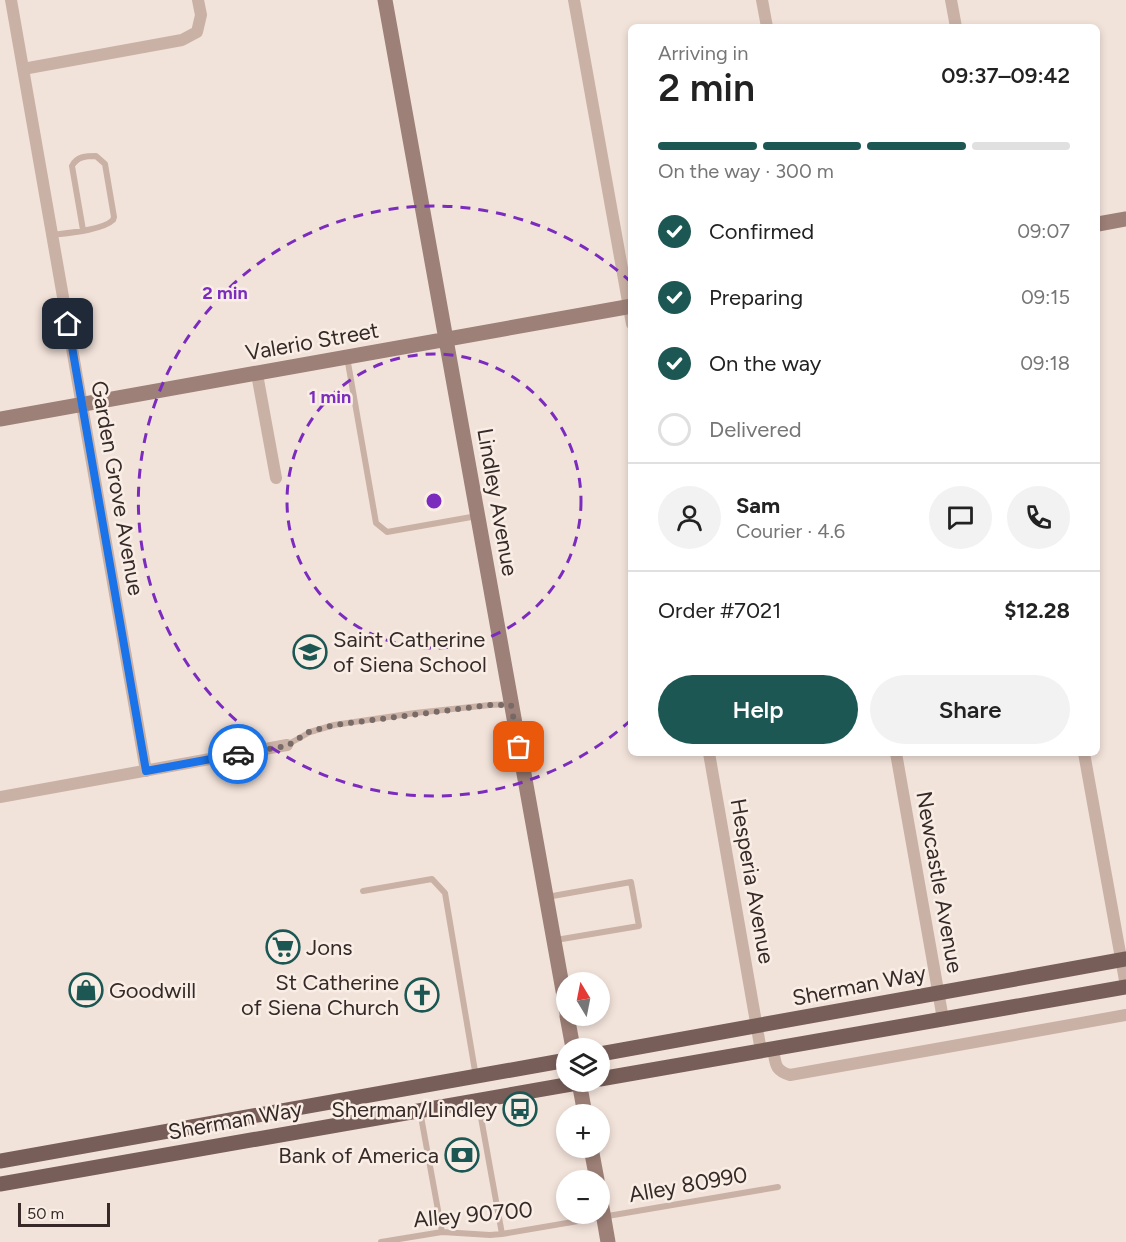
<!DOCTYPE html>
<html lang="en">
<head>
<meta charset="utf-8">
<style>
	body { margin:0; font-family:Figtree,sans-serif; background:#f2f2f2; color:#222; height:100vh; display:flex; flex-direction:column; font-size:22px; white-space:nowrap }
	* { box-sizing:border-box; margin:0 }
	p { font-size:20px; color:#767676 }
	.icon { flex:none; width:33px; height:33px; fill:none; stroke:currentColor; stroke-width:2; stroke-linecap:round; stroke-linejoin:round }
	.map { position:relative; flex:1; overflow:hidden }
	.sheet { position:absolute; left:628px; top:24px; width:472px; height:732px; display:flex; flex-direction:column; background:#fff; border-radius:9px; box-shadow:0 3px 9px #0003 }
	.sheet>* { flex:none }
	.needle { width:39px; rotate:350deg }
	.fabs { position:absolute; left:556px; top:972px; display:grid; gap:12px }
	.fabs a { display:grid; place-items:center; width:54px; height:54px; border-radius:50%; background:#fff; box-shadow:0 3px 9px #0003; font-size:30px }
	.scale { position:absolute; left:18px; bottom:15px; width:92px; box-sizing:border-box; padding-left:6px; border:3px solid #362927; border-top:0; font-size:16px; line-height:21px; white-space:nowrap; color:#362927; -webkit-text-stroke:4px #f9eee6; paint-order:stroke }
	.pin { position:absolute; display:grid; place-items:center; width:51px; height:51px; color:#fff; margin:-26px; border-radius:12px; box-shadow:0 3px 9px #0006 }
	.courier { position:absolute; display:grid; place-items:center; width:60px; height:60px; margin:-30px; border:4px solid #1a73e8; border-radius:50%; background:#fff; color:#222; box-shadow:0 2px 8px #0007 }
	.overview em { font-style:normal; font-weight:600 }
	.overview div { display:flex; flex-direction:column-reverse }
	.overview { display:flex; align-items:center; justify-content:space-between; height:102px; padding:0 30px }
	h1 { font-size:39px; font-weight:600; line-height:45px }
	.bar { display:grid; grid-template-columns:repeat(4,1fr); gap:9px 6px; align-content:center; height:72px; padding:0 30px }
	.bar i { height:8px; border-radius:4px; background:#e0e0e0 }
	.bar .on { background:#1c5753 }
	.bar p { grid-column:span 4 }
	.line { display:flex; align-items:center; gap:15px; padding:0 30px; border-top:2px solid #e0e0e0 }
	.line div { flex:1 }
	.round { display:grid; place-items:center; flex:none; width:63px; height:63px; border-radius:32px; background:#f2f2f2 }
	ol { padding:0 30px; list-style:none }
	li { display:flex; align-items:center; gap:18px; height:66px }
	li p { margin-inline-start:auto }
	li .icon { padding:6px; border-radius:50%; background:#1c5753; color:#fff; stroke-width:4 }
	li:last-child { color:#767676 }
	li i { width:33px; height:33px; border:3px solid #e0e0e0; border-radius:50% }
	.cta { display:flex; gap:12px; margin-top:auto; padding:12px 30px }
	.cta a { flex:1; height:69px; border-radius:36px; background:#1c5753; color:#fff; font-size:24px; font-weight:600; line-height:69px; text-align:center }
	.cta a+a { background:#f2f2f2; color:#222 }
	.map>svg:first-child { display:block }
</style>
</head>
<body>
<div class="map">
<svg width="1126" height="1242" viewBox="0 0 1126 1242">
	<rect width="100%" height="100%" fill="#f2e3da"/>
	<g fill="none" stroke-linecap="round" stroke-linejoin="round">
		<path stroke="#cab1a6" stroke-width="6" d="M 52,235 C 68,233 103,230 113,220 L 114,217 L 105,164 L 96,156 C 87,156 77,156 72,166 L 83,230
			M 347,357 L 376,523 L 387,532 L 477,516
			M 287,745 L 310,732 L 334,725 L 415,713 L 490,705 L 511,704
			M 363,891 L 432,879 L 445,893 L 476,1077
			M 547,897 L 631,882 L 639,926 L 556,940
			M 478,1101 L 502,1234
			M 420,1111 L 442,1232
			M 381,1242 L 442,1232 L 490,1235 L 502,1234 L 778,1187"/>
		<path stroke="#cab1a6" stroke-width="12" d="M 11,0 L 146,771
			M 574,0 L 632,324
			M 762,0 L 767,27
			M 951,0 L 956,27
			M 23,69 L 182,40 L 197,32 L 201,15 L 198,0
			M 257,374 L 276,478
			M 709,753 L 761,1051
			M 896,753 L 943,1019
			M 1084,753 L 1126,986
			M 0,797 L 287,745
			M 773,1049 C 776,1064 774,1070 790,1075 L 1126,1015"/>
		<path stroke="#9d8077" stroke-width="15" d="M 385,0 L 567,1013
			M 1098,224 L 1126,219
			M 0,419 L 632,306
			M 567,1016 L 573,1048
			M 579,1082 L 585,1114
			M 591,1148 L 597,1180
			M 600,1196 L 608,1242"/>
		<path stroke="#785e58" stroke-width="15" d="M 600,1054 L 1126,959
			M 600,1079 L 1126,987
			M 0,1161 L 567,1060
			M 0,1184 L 583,1082"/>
	</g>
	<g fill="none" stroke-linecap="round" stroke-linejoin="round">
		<path stroke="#786a66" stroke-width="6" stroke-dasharray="0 10.8" d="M 238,754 L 287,746 L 309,732 L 334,725 L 490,705 L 511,705 L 519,747"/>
		<path stroke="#1a73e8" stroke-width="8" d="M 68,324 L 146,771 L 238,754"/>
	</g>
	<g fill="none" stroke="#7b2cbf" stroke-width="3" stroke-dasharray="10 8">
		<circle cx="434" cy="501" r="147"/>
		<path d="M631 720A295 295 0 1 1 631 282"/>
	</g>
	<defs>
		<g id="school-ring" transform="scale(1.725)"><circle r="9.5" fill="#f9eee6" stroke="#1c5753" stroke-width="1.5"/><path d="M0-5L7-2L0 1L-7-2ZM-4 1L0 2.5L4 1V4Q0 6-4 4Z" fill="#1c5753"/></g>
		<g id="supermarket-ring" transform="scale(1.725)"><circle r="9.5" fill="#f9eee6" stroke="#1c5753" stroke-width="1.5"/><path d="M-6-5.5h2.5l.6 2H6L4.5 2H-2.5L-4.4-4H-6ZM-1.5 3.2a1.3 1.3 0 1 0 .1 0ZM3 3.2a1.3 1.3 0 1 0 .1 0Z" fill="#1c5753"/></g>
		<g id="shop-ring" transform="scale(1.725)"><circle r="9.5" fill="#f9eee6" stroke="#1c5753" stroke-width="1.5"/><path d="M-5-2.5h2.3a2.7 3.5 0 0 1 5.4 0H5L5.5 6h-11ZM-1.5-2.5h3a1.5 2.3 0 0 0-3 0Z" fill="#1c5753"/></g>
		<g id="church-ring" transform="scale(1.725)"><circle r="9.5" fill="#f9eee6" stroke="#1c5753" stroke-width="1.5"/><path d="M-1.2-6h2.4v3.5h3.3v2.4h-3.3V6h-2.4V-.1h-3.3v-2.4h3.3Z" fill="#1c5753"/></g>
		<g id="bus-ring" transform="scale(1.725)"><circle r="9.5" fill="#f9eee6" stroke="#1c5753" stroke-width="1.5"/><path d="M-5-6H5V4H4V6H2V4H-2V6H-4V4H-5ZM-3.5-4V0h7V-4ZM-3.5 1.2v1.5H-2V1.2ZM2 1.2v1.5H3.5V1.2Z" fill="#1c5753"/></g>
		<g id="bank-ring" transform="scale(1.725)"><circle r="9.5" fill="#f9eee6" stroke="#1c5753" stroke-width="1.5"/><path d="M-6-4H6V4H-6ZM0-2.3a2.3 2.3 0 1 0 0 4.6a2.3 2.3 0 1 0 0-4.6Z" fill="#1c5753"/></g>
	</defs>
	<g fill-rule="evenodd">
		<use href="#school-ring" x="310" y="652"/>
		<use href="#supermarket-ring" x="283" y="947"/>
		<use href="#shop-ring" x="86" y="990"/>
		<use href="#church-ring" x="422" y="995"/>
		<use href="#bus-ring" x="520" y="1109"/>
		<use href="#bank-ring" x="462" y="1155"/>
	</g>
	<g text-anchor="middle" stroke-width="5" stroke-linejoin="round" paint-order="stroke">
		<g font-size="22" fill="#362927" stroke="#f9eee6">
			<text transform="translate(312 341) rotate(-10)" y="8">Valerio Street</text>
			<text transform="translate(118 488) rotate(80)" y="8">Garden Grove Avenue</text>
			<text transform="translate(498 502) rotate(80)" y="8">Lindley Avenue</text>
			<text transform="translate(753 881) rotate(80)" y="8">Hesperia Avenue</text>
			<text transform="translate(940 882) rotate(80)" y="8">Newcastle Avenue</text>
			<text transform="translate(859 985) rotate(-11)" y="8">Sherman Way</text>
			<text transform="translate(235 1120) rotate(-10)" y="8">Sherman Way</text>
			<text transform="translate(688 1184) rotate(-10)" y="8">Alley 80990</text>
			<text transform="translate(473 1214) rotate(-5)" y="8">Alley 90700</text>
		</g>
		<g font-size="22" fill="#362927" stroke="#f9eee6" text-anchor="start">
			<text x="333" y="647">Saint Catherine<tspan x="333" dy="25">of Siena School</tspan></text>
			<text x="306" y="955">Jons</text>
			<text x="399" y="990" text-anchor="end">St Catherine<tspan x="399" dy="25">of Siena Church</tspan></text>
			<text x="109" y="998">Goodwill</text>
			<text x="497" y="1117" text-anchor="end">Sherman/Lindley</text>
			<text x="439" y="1163" text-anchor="end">Bank of America</text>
		</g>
	</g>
	<circle cx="434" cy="501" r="9" fill="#7b2cbf" stroke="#f9eee6" stroke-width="3"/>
	<g font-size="18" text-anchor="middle" font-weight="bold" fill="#7b2cbf" stroke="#f9eee6" stroke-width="5" stroke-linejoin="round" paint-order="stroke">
		<text x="225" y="299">2 min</text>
		<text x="330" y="403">1 min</text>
	</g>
</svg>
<div class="fabs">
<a><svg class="needle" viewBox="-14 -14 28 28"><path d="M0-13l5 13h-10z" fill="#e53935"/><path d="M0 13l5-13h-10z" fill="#767676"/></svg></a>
<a><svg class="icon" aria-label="layers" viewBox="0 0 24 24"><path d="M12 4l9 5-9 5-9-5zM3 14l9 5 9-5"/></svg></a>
<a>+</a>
<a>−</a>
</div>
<div class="scale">50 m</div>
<div class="pin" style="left:519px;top:747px;background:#ea580c"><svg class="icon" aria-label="bag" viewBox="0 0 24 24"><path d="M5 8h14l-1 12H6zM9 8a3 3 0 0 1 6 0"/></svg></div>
<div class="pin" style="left:68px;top:324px;background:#1f2937"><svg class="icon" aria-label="home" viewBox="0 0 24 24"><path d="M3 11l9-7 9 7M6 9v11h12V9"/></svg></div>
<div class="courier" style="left:238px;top:754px"><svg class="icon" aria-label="car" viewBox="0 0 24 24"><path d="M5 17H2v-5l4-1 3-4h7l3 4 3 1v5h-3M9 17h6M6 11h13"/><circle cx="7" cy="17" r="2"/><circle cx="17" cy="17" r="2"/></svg></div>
<section class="sheet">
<div class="overview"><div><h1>2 min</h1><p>Arriving in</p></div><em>09:37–09:42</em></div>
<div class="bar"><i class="on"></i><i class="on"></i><i class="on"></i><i></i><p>On the way · 300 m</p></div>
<ol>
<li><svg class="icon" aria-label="check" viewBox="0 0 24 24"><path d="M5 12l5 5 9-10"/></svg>Confirmed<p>09:07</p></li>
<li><svg class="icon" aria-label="check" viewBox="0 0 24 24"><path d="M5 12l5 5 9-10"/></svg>Preparing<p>09:15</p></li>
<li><svg class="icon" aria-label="check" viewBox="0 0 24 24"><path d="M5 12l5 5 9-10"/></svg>On the way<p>09:18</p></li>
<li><i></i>Delivered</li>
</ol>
<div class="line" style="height:108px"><a class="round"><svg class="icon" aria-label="person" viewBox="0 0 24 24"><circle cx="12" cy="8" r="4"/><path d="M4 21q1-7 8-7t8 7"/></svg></a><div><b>Sam</b><p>Courier · 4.6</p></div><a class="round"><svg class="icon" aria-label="chat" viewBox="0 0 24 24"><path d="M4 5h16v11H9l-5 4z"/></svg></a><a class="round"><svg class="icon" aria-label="phone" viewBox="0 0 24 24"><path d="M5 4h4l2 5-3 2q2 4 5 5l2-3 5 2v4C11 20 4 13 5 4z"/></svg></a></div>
<div class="line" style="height:78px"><div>Order #7021</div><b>$12.28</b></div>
<div class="cta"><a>Help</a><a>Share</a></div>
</section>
</div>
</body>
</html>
